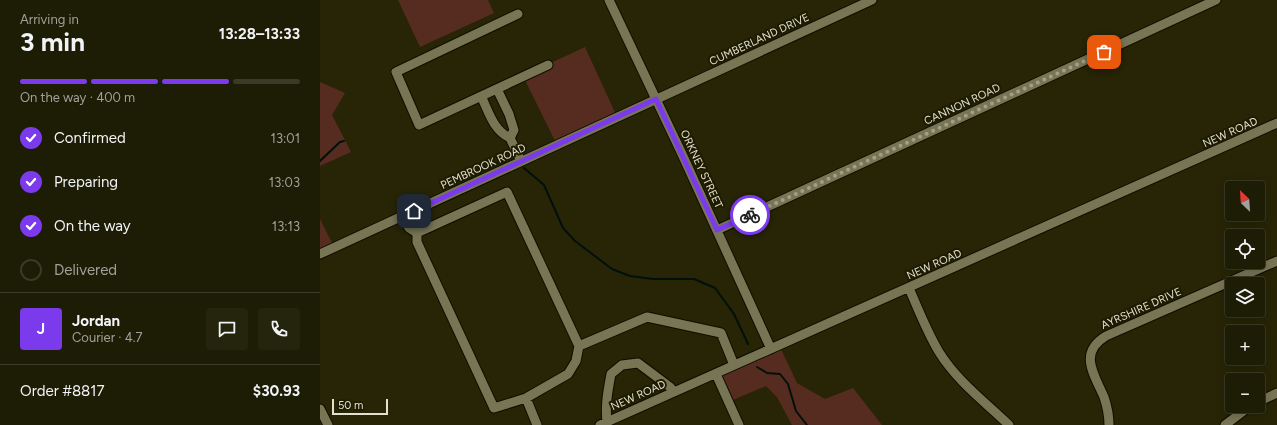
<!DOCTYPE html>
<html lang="en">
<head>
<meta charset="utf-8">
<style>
	body { margin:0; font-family:Figtree,sans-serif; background:#25250e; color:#f1f3f6; height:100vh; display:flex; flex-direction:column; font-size:15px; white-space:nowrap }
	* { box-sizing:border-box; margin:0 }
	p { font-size:13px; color:#a0a19a }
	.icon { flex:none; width:22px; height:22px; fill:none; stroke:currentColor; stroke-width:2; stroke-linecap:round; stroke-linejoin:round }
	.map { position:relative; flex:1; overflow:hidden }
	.drawer { display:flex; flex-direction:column; background:#1d1c04; width:320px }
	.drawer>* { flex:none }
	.needle { width:26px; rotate:335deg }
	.fabs { position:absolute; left:905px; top:181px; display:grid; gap:8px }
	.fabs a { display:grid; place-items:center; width:40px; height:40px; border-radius:4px; background:#1d1c04; box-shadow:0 2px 10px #0003,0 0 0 1px #3b3a26; font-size:20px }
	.scale { position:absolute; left:12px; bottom:10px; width:56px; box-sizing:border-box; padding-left:4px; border:2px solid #e2e1cf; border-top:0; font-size:11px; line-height:14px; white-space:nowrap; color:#e2e1cf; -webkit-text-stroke:3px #1d1b00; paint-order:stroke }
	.pin { position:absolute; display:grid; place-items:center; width:34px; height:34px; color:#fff; margin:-17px; border-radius:8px; box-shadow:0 2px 6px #0006 }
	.courier { position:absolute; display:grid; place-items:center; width:40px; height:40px; margin:-20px; border:3px solid #7c3aed; border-radius:50%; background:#fff; color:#222; box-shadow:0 1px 5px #0007 }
	.overview em { font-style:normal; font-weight:700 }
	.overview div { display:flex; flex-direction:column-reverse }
	.overview { display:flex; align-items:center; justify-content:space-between; height:68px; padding:0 20px }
	h1 { font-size:26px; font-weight:700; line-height:30px }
	.bar { display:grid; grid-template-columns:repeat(4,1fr); gap:6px 4px; align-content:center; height:48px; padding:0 20px }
	.bar i { height:5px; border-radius:3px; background:#3b3a26 }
	.bar .active { background:#7c3aed }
	.bar p { grid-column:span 4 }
	.line { display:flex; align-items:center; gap:10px; padding:0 20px; border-top:1px solid #3b3a26 }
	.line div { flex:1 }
	.round { display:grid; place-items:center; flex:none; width:42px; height:42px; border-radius:4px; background:#25250e }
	ol { padding:0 20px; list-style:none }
	li { display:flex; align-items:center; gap:12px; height:44px }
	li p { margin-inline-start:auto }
	li .icon { padding:4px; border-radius:50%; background:#7c3aed; color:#fff; stroke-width:4 }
	li:last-child { color:#a0a19a }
	li i { width:22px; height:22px; border:2px solid #3b3a26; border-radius:50% }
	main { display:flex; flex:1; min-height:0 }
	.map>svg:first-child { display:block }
</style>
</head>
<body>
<main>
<section class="drawer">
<div class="overview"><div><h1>3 min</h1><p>Arriving in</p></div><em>13:28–13:33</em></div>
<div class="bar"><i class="active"></i><i class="active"></i><i class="active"></i><i></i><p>On the way · 400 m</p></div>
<ol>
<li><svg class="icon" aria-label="check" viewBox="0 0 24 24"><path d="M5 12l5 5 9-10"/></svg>Confirmed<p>13:01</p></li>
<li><svg class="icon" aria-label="check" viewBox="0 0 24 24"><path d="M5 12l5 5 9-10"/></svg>Preparing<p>13:03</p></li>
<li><svg class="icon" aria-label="check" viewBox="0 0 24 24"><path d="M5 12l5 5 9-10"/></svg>On the way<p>13:13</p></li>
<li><i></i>Delivered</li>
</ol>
<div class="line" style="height:72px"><b class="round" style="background:#7c3aed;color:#fff">J</b><div><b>Jordan</b><p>Courier · 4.7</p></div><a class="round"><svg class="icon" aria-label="chat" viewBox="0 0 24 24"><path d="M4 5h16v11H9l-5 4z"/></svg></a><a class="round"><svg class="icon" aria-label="phone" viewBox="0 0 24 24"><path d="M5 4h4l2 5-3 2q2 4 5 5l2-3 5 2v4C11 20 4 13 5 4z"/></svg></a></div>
<div class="line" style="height:52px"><div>Order #8817</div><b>$30.93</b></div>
</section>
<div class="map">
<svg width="957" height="425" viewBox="0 0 957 425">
	<rect width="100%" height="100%" fill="#272506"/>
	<path fill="#572c20" d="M 78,0 L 168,0 L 174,13 L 100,47 Z
		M 265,47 L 297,117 L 237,145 L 203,76 Z
		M 0,82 L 25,93 L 12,115 L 31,152 L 0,166 Z
		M 0,219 L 14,247 L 0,254 Z
		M 459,345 L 477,383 L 505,399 L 533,388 L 562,425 L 472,425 L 457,397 L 446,386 L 408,402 L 396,374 Z"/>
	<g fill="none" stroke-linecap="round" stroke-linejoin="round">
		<path stroke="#00100b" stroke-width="2" d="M 0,161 L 20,142 L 24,141
			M 204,168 L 224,185 L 243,228 L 255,241 L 292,269 L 310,276 L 333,279 L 374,279 L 395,288 L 414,314 L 428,344
			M 437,367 L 447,373 L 460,374 L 468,384 L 476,411 L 487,425"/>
		<g stroke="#0f0d00" stroke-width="11">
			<path id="minor" d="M 289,0 L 362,154 L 451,349
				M 198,14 L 76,72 L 99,125 L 228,65
				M 177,89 L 189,114 L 194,130 L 190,138
				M 161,96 C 169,112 173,130 190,138 L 201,161
				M 82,216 L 89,228 L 97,233
				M 397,230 L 896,0
				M 0,254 L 552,0
				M 589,288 C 598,309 607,332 619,352 C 637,381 665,402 689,425
				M 259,346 L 187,192 L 97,233 L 97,242 L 174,408 L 206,398 L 248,374 L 256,361 L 259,346 L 327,317 L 401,333 L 414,365
				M 396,374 L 419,425
				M 206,398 L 217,425
				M 938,402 L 957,393
				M 0,409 L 8,425
				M 287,422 C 285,405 288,390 291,374 L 302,365 L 318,363 L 350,387 L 354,392
				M 280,425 L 957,123
				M 789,425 C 789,415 787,406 784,397 C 774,374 758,353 786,336 L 957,261
				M 905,425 L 930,406"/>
		</g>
		<use href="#minor" stroke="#777554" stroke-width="9"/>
	</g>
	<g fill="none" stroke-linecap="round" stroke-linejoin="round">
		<path stroke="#a19f89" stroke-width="4" stroke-dasharray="0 7.2" d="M 430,215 L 784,52"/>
		<path stroke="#7c3aed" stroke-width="5" d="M 94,211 L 336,99 L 397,230 L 430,215"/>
	</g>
	<g text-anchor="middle" stroke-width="4" stroke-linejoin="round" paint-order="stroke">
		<g font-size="11" fill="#e2e1cf" stroke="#1d1b00">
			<text transform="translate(439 39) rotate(-25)" y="4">CUMBERLAND DRIVE</text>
			<text transform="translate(642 104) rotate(-25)" y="4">CANNON ROAD</text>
			<text transform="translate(910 132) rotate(-24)" y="4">NEW ROAD</text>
			<text transform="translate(163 166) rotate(-25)" y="4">PEMBROOK ROAD</text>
			<text transform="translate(382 169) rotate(65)" y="4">ORKNEY STREET</text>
			<text transform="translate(614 264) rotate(-24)" y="4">NEW ROAD</text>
			<text transform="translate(821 308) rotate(-24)" y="4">AYRSHIRE DRIVE</text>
			<text transform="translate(318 395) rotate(-24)" y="4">NEW ROAD</text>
		</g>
	</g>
</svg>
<div class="fabs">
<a><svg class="needle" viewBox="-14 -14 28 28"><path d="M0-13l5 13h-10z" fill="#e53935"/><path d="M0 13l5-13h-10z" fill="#a0a19a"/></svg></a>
<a><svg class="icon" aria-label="locate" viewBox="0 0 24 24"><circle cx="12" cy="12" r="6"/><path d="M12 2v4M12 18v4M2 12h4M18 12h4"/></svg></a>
<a><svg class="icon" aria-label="layers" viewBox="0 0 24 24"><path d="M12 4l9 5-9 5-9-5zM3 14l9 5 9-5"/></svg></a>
<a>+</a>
<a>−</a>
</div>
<div class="scale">50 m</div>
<div class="pin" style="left:784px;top:52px;background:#ea580c"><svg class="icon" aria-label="bag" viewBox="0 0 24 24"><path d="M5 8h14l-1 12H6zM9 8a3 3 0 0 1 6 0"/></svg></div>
<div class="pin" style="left:94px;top:211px;background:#1f2937"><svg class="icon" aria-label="home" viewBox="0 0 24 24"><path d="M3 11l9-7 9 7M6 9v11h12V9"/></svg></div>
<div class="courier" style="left:430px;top:215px"><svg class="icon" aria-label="bike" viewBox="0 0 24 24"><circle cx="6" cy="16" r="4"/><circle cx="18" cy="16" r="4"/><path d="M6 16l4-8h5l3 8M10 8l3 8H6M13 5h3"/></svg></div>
</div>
</main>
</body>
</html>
